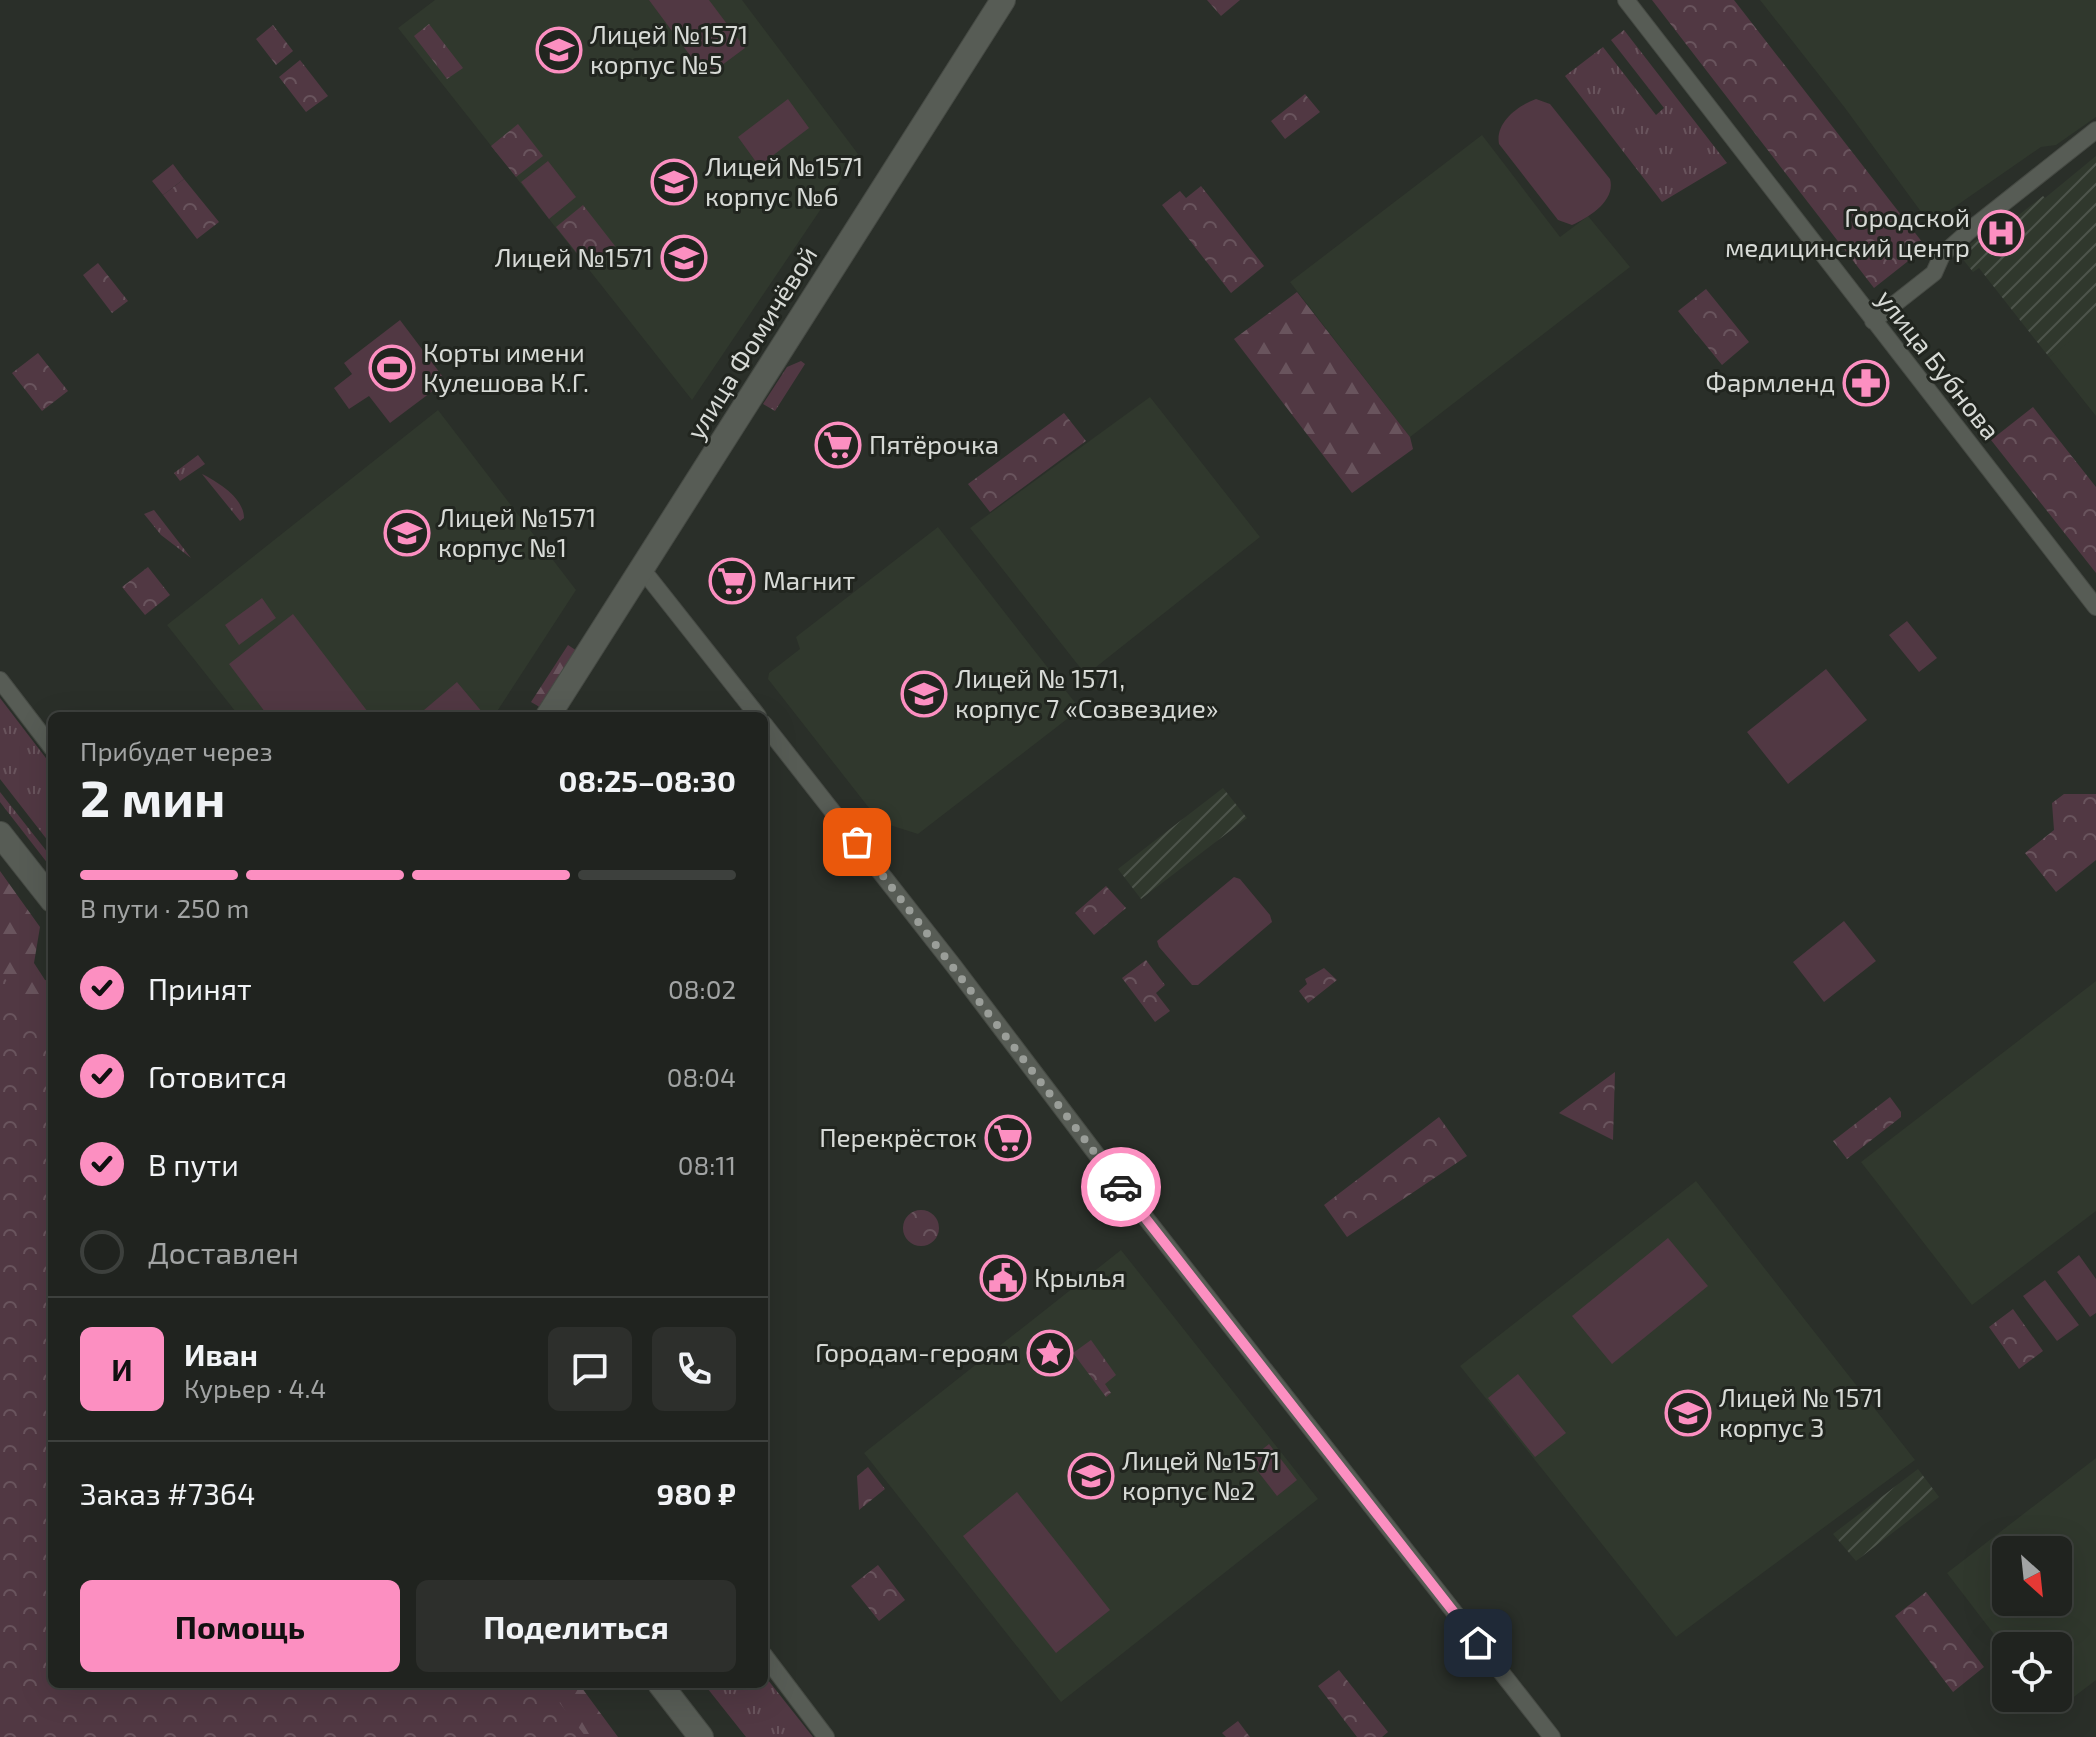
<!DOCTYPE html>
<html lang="ru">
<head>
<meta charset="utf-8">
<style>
	body { margin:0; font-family:"Exo 2",sans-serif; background:#2d2f2c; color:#f1f3f6; height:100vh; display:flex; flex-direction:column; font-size:30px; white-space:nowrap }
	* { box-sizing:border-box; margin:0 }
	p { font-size:26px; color:#a2a4a4 }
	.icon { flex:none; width:44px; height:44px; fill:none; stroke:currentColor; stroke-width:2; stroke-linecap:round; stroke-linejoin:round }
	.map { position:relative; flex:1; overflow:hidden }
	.sheet { position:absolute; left:48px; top:712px; width:720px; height:976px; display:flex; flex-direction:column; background:#20231f; border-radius:12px; box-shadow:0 8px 32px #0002,0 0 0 2px #3d403d }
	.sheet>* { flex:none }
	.needle { width:52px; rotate:153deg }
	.buttons { position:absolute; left:1992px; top:1536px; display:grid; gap:16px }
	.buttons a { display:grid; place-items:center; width:80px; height:80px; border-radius:12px; background:#20231f; box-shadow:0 8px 32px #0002,0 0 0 2px #3d403d; font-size:40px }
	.pin { position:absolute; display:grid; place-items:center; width:68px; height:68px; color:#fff; margin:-34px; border-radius:16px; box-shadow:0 4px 12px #0006 }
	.courier { position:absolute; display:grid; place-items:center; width:80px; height:80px; margin:-40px; border:6px solid #fc8fc1; border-radius:50%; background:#fff; color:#222; box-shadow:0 2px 10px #0007 }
	.summary em { font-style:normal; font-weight:700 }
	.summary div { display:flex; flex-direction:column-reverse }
	.summary { display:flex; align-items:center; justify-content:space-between; height:136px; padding:0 32px }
	h1 { font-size:52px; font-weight:700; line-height:60px }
	.bar { display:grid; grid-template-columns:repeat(4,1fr); gap:12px 8px; align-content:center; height:96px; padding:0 32px }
	.bar i { height:10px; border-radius:6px; background:#3d403d }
	.bar .selected { background:#fc8fc1 }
	.bar p { grid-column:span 4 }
	.line { display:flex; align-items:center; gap:20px; padding:0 32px; border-top:2px solid #3d403d }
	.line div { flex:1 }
	.round { display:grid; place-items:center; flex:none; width:84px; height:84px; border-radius:12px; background:#2d2f2c }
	ol { padding:0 32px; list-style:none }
	li { display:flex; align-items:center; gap:24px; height:88px }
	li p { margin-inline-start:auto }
	li .icon { padding:8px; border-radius:50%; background:#fc8fc1; color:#111; stroke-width:4 }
	li:last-child { color:#a2a4a4 }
	li i { width:44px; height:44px; border:4px solid #3d403d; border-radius:50% }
	.action { display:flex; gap:16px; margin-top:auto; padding:16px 32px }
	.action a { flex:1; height:92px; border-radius:12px; background:#fc8fc1; color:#111; font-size:32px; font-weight:700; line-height:92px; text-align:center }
	.action a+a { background:#2d2f2c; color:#f1f3f6 }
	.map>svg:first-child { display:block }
</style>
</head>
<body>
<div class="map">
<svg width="2096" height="1737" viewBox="0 0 2096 1737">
	<defs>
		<pattern id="industrial-furrows" width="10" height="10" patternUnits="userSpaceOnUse" patternTransform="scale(2)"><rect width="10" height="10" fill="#30382d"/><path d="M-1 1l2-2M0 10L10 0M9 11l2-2" fill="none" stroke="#4d544b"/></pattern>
		<pattern id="grass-tufts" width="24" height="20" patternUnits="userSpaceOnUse" patternTransform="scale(2)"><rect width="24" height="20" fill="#513843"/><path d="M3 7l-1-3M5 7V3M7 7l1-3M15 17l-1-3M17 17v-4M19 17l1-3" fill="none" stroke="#69545d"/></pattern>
		<pattern id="forest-firs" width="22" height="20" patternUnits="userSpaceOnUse" patternTransform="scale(2)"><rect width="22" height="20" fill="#513843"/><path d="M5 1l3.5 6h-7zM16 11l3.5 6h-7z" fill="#69545d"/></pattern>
		<pattern id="park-crowns" width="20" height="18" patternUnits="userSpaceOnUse" patternTransform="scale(2)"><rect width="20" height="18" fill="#513843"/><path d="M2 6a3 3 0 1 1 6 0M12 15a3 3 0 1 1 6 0" fill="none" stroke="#69545d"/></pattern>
	</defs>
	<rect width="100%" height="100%" fill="#2a2f29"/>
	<path fill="#30382d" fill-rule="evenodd" d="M 435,0 L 742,0 L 858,154 L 692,400 L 398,28 Z
		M 1760,0 L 2096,0 L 2096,117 L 2056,145 L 2041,147 L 1930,224 L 1845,108 Z
		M 1482,135 L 1560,237 L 1588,216 L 1630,267 L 1410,437 L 1290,282 Z
		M 2095,321 L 2096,322 L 2096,416 L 2049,357 Z
		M 1150,397 L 1260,537 L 1086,675 L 970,528 Z
		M 438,410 L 576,590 L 494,716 L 239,716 L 167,625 Z
		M 938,527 L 1080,709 L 918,834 L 880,822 L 768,679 L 769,673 L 800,649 L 796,637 Z
		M 2096,981 L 2096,1211 L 1972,1305 L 1861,1162 Z
		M 1696,1181 L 1915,1460 L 1676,1637 L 1460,1366 Z
		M 1121,1250 L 1318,1499 L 1061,1702 L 864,1453 Z
		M 2096,1458 L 2096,1680 L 2054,1712 L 2043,1698 L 2058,1698 L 2058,1646 L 2006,1646 L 2006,1650 L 1947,1573 ZM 2006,1550 L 2058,1550 L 2058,1602 L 2006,1602 Z"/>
	<path fill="url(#industrial-furrows)" d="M 2096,156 L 2096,322 L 2049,357 L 1979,268 L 1973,272 L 1958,253 L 1977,239 L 1982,244 L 2043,196 L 2045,198 Z
		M 1223,788 L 1247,818 L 1141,899 L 1118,869 Z
		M 1918,1469 L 1939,1497 L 1856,1561 L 1833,1534 Z"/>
	<path fill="url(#grass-tufts)" d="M 1624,30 L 1727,163 L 1662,202 L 1565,76 L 1603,47 L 1656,115 L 1664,108 L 1611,40 Z
		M 801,361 L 805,364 L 775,411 L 763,404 L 787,367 Z
		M 198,455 L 205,464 L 180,481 L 174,473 Z
		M 202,474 C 218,482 244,498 244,518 L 240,521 Z
		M 154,510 L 191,558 L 161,535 L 144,514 Z
		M 0,698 L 52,766 L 52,846 L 0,779 Z
		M 0,792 L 52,858 L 52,869 L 0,802 Z
		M 764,1675 L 813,1737 L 746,1737 L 704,1684 L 764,1684 Z"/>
	<path fill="url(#forest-firs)" d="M 1297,292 L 1410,437 L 1413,449 L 1352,493 L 1234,339 Z
		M 568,645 L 580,653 L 543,709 L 531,702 Z
		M 0,871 L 40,927 L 34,963 L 45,980 L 52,981 L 52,1178 L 0,1130 Z
		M 431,1684 L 579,1684 L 618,1737 L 396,1737 Z"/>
	<path fill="url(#park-crowns)" d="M 1207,0 L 1240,0 L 1221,16 Z
		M 1652,0 L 1734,0 L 1926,247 L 1874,288 Z
		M 429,24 L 463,68 L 447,79 L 414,36 Z
		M 273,25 L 293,51 L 276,65 L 256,39 Z
		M 300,60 L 328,96 L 306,112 L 279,77 Z
		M 1305,94 L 1320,112 L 1285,139 L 1271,121 Z
		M 518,124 L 543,156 L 516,177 L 491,146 Z
		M 184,179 L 219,222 L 197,239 L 163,195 Z
		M 1201,186 L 1264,266 L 1231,293 L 1162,205 L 1180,191 L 1186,198 Z
		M 583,205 L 615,246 L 588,267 L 556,227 Z
		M 98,263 L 128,301 L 112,313 L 83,275 Z
		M 1706,289 L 1749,342 L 1722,365 L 1678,311 Z
		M 38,353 L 68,391 L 42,411 L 12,373 Z
		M 2033,407 L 2096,487 L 2096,573 L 1991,440 Z
		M 1064,413 L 1086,441 L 990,512 L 968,484 Z
		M 148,567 L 170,595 L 145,615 L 122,587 Z
		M 2064,794 L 2096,794 L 2096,860 L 2056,892 L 2025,853 L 2054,830 L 2052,803 Z
		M 1106,886 L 1126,908 L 1094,935 L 1075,913 Z
		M 1146,960 L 1165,985 L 1156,993 L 1170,1011 L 1155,1022 L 1122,978 Z
		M 1324,968 L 1337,980 L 1308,1003 L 1299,991 L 1307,984 L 1305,979 Z
		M 0,972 L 52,1041 L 52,1684 L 545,1684 L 586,1737 L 0,1737 Z
		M 1615,1072 L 1613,1140 L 1559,1113 Z
		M 1890,1097 L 1901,1112 L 1901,1117 L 1847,1159 L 1833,1141 Z
		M 1439,1117 L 1467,1156 L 1347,1237 L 1324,1205 Z
		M903 1228a18 18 0 1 1 36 0a18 18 0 1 1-36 0Z
		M 2013,1309 L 2043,1351 L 2019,1369 L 1989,1327 Z
		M 1091,1340 L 1116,1375 L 1105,1384 L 1111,1393 L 1106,1397 L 1073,1353 Z
		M 868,1467 L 885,1489 L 859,1510 L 857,1476 Z
		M 878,1565 L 905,1600 L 879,1621 L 851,1586 Z
		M 1926,1592 L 1984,1667 L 1953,1692 L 1895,1616 Z
		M 1339,1670 L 1388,1732 L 1382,1737 L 1357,1737 L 1318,1686 Z
		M 1238,1721 L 1250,1737 L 1226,1737 L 1222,1733 Z"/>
	<path fill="#513843" d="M 649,0 L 709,0 L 745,48 L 706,77 Z
		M 788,99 L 809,128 L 759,166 L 738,137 Z
		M 1536,99 L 1550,104 L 1610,179 C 1616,200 1590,217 1572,225 L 1558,220 L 1499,144 C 1495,123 1517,106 1536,99 Z
		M 548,161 L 576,197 L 549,219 L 521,182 Z
		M 173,164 L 184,179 L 163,195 L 152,181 Z
		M 400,320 L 446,381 L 390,423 L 369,396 L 349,409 L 334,388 L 352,374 L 344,363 Z
		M 262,598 L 276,618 L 239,645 L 225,625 Z
		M 293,614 L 371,716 L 268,716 L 229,664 Z
		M 1907,621 L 1937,658 L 1919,672 L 1889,635 Z
		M 1826,669 L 1867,720 L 1788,784 L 1747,732 Z
		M 457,682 L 483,713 L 479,716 L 417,716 Z
		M 1234,877 L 1240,879 L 1270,915 L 1272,922 L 1198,985 L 1192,985 L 1159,947 L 1157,941 Z
		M 1844,921 L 1876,961 L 1824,1002 L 1793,962 Z
		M 1668,1238 L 1708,1286 L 1612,1364 L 1572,1316 Z
		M 2079,1255 L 2096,1279 L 2096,1313 L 2090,1317 L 2057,1272 Z
		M 2045,1280 L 2079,1325 L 2057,1341 L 2023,1296 Z
		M 1518,1374 L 1566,1433 L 1535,1457 L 1488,1398 Z
		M 1269,1444 L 1297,1480 L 1277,1496 L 1249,1460 Z
		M 1017,1492 L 1110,1610 L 1056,1653 L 963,1536 Z"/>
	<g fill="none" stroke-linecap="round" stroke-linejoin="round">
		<g stroke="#464a44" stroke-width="18">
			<path id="street" d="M 1626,0 L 2096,607
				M 1873,321 L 1934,273 L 1942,255 L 1976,225 L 2096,130
				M 642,569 L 758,716
				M 0,680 L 52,748
				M 764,724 L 953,965 L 1109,1171 L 1552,1737
				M 764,1655 L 826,1737"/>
		</g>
		<g stroke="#464a44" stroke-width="26">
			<path id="secondary" d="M 548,716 L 1003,0
				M 0,834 L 52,900
				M 660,1684 L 701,1737"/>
		</g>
		<use href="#street" stroke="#575c55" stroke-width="16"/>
		<use href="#secondary" stroke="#575c55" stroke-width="24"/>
	</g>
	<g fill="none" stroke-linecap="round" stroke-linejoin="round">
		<path stroke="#9a9e99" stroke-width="8" stroke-dasharray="0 14.4" d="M 857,842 L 1121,1187"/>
		<path stroke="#fc8fc1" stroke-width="10" d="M 1121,1187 L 1478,1643"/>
	</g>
	<defs>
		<g id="school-ring" transform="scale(2.3)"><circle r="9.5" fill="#21251f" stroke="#fc8fc1" stroke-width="1.5"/><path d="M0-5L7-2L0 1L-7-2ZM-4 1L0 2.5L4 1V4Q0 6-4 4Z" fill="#fc8fc1"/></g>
		<g id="hospital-ring" transform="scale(2.3)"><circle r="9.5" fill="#21251f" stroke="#fc8fc1" stroke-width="1.5"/><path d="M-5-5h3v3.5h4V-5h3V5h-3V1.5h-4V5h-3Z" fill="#fc8fc1"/></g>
		<g id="stadium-ring" transform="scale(2.3)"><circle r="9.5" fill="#21251f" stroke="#fc8fc1" stroke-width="1.5"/><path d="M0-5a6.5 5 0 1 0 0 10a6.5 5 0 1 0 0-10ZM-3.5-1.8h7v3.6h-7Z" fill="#fc8fc1"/></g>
		<g id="pharmacy-ring" transform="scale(2.3)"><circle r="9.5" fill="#21251f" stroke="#fc8fc1" stroke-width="1.5"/><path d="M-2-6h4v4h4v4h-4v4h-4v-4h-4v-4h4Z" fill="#fc8fc1"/></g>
		<g id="supermarket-ring" transform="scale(2.3)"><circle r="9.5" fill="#21251f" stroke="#fc8fc1" stroke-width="1.5"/><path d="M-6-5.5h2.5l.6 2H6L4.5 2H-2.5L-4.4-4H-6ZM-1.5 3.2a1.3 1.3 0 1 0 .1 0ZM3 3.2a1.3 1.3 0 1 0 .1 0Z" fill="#fc8fc1"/></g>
		<g id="civic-ring" transform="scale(2.3)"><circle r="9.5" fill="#21251f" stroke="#fc8fc1" stroke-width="1.5"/><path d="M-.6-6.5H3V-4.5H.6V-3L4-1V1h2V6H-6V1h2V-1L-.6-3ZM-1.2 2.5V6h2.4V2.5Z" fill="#fc8fc1"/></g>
		<g id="sight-ring" transform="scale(2.3)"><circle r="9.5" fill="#21251f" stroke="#fc8fc1" stroke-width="1.5"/><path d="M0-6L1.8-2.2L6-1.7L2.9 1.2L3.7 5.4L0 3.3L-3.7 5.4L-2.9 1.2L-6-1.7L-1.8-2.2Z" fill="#fc8fc1"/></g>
	</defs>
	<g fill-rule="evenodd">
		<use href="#school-ring" x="559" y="50"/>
		<use href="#school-ring" x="674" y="182"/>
		<use href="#hospital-ring" x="2001" y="233"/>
		<use href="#school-ring" x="684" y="258"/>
		<use href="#stadium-ring" x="392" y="368"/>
		<use href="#pharmacy-ring" x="1866" y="383"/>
		<use href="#supermarket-ring" x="838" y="445"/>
		<use href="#school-ring" x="407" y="533"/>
		<use href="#supermarket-ring" x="732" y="581"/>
		<use href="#school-ring" x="924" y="694"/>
		<use href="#supermarket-ring" x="1008" y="1138"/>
		<use href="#civic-ring" x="1003" y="1278"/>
		<use href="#sight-ring" x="1050" y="1353"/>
		<use href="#school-ring" x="1688" y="1413"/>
		<use href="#school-ring" x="1091" y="1476"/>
	</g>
	<g text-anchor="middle" stroke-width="6" stroke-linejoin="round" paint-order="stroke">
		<g font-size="26" fill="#d7dad6" stroke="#21251f" text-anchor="start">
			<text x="590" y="44">Лицей №1571<tspan x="590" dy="30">корпус №5</tspan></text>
			<text x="705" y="176">Лицей №1571<tspan x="705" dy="30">корпус №6</tspan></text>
			<text x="1970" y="227" text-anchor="end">Городской<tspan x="1970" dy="30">медицинский центр</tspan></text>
			<text x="653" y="267" text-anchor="end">Лицей №1571</text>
			<text x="423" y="362">Корты имени<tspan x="423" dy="30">Кулешова К.Г.</tspan></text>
			<text x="1835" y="392" text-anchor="end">Фармленд</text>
			<text x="869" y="454">Пятёрочка</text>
			<text x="438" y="527">Лицей №1571<tspan x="438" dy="30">корпус №1</tspan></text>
			<text x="763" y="590">Магнит</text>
			<text x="955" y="688">Лицей № 1571,<tspan x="955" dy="30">корпус 7 «Созвездие»</tspan></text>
			<text x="977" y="1147" text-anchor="end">Перекрёсток</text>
			<text x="1034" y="1287">Крылья</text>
			<text x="1019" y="1362" text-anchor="end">Городам-героям</text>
			<text x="1719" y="1407">Лицей № 1571<tspan x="1719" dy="30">корпус 3</tspan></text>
			<text x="1122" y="1470">Лицей №1571<tspan x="1122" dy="30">корпус №2</tspan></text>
		</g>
		<g font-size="26" fill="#d7dad6" stroke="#21251f">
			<text transform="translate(752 343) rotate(-58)" y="9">улица Фомичёвой</text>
			<text transform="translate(1938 365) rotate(52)" y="9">улица Бубнова</text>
		</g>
	</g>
</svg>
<div class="buttons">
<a><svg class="needle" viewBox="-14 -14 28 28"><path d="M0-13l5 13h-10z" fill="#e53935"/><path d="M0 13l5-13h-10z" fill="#a2a4a4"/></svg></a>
<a><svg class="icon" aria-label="locate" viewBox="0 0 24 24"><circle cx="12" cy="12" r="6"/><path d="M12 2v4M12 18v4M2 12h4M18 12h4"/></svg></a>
</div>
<div class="pin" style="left:857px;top:842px;background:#ea580c"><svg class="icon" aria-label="bag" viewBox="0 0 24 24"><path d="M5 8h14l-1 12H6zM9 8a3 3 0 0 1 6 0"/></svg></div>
<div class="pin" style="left:1478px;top:1643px;background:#1f2937"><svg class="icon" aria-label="home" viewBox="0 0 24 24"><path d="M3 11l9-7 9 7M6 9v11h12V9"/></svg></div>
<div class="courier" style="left:1121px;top:1187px"><svg class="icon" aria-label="car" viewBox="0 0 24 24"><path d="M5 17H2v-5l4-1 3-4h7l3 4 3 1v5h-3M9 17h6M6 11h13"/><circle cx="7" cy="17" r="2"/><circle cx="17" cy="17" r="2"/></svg></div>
<section class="sheet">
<div class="summary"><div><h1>2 мин</h1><p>Прибудет через</p></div><em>08:25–08:30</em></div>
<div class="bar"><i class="selected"></i><i class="selected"></i><i class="selected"></i><i></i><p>В пути · 250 m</p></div>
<ol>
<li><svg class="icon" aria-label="check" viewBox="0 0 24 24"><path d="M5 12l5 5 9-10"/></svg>Принят<p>08:02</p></li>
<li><svg class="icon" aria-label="check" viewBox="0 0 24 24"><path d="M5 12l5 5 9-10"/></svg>Готовится<p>08:04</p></li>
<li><svg class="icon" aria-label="check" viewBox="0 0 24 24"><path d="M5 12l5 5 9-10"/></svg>В пути<p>08:11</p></li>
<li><i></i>Доставлен</li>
</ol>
<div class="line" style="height:144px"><b class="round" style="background:#fc8fc1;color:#111">И</b><div><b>Иван</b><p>Курьер · 4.4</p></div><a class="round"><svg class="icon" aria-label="chat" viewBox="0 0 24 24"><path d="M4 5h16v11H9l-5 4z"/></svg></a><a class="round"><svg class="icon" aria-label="phone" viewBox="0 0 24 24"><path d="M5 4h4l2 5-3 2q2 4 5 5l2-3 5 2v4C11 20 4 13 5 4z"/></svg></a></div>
<div class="line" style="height:104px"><div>Заказ #7364</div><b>980 ₽</b></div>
<div class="action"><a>Помощь</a><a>Поделиться</a></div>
</section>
</div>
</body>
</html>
